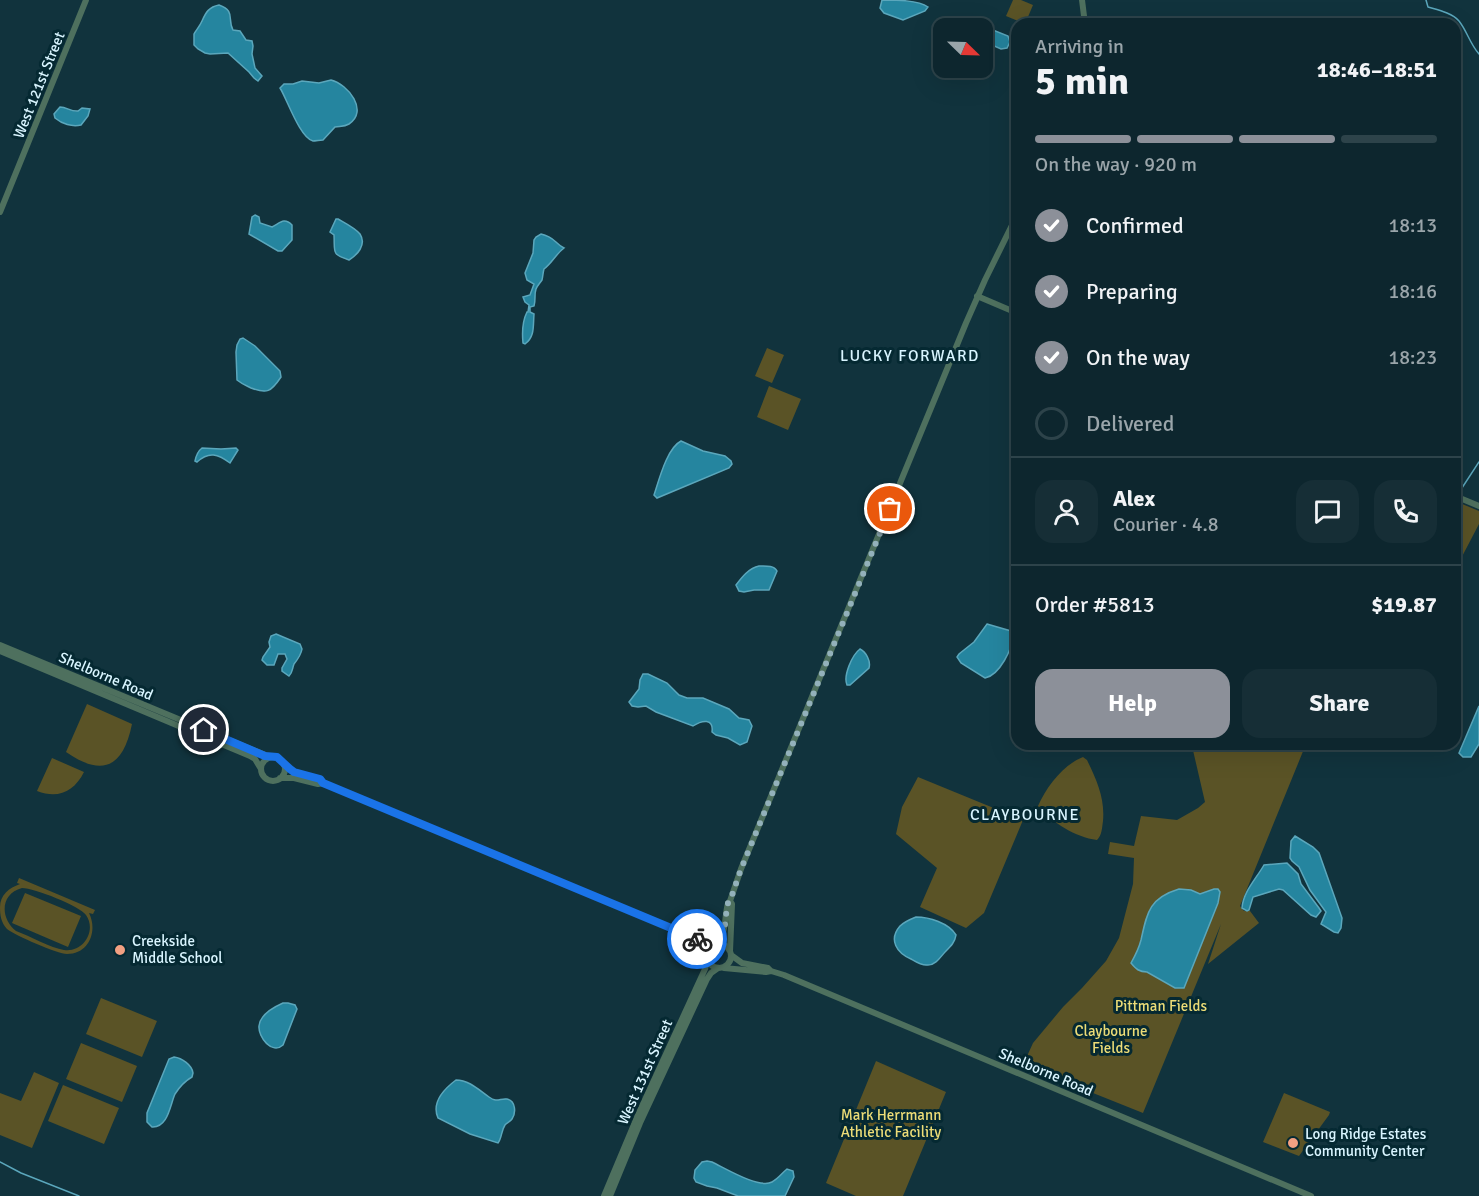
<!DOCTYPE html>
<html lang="en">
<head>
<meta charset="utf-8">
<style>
	body { margin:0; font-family:Signika,sans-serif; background:#162e36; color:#f1f3f6; height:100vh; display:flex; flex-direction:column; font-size:22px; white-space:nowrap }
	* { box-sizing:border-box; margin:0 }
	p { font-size:20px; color:#9aa5aa }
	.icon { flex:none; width:33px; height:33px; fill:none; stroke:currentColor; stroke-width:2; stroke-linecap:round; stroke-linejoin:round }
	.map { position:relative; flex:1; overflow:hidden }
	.details { position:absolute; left:1011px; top:18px; width:450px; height:732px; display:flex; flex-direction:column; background:#0d262e; border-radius:18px; box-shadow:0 6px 24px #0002,0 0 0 2px #2d434a }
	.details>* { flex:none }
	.needle { width:39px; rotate:113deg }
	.tools { position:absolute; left:933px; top:18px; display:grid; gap:12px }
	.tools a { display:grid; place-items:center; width:60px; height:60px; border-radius:12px; background:#0d262e; box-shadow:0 6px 24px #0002,0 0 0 2px #2d434a; font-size:30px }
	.pin { position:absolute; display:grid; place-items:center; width:51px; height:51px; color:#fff; margin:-26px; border:3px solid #fff; border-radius:50%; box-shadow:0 2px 6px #0007 }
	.courier { position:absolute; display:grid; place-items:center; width:60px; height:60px; margin:-30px; border:4px solid #1a73e8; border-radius:50%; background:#fff; color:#222; box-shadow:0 2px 8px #0007 }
	.summary em { font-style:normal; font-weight:800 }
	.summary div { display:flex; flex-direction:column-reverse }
	.summary { display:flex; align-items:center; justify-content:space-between; height:102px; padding:0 24px }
	h1 { font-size:39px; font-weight:800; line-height:45px }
	.bar { display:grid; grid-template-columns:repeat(4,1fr); gap:9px 6px; align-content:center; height:72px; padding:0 24px }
	.bar i { height:8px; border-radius:4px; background:#2d434a }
	.bar .current { background:#8c9099 }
	.bar p { grid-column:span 4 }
	.line { display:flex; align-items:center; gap:15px; padding:0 24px; border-top:2px solid #2d434a }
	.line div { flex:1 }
	.round { display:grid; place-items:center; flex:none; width:63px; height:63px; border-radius:18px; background:#162e36 }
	ol { padding:0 24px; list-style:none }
	li { display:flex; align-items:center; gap:18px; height:66px }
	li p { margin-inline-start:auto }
	li .icon { padding:6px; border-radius:50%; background:#8c9099; color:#fff; stroke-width:4 }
	li:last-child { color:#9aa5aa }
	li i { width:33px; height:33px; border:3px solid #2d434a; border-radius:50% }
	.cta { display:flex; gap:12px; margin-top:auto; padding:12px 24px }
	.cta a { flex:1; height:69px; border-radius:18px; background:#8c9099; color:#fff; font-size:24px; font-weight:800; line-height:69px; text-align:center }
	.cta a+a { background:#162e36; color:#f1f3f6 }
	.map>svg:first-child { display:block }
</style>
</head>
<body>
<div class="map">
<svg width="1479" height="1196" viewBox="0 0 1479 1196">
	<rect width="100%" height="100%" fill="#11333d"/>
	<path fill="#5a5326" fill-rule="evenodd" d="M 1013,0 L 1021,0 L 1033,5 L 1025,24 L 1006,16 Z
		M 767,348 L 784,355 L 772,383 L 755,376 Z
		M 769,386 L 801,399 L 788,430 L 757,417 Z
		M 1455,501 L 1479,511 L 1479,524 L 1455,570 Z
		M 87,704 L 132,724 C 123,768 102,777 66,752 Z
		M 1167,744 L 1306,744 L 1240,906 L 1244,911 L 1250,911 L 1259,923 L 1208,964 L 1221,924 L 1143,1113 L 1023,1065 L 1033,1043 L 1063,1007 L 1082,988 L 1106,961 L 1119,938 L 1133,884 L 1134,858 L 1108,854 L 1110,842 L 1134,846 L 1141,816 L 1177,820 L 1198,808 L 1205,802 L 1192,746 L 1168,750 Z
		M 1083,757 L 1087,760 C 1097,781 1105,798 1103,821 C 1102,828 1102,835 1097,840 C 1075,837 1053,823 1038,806 C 1047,786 1063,765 1083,757 Z
		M 52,758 L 84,772 C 74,792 58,799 37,791 Z
		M 918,777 L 1023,820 L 984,913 L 966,928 L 920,907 L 937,868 L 896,834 L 902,807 Z
		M 19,878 L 95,910 L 93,914 L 89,913 C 98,931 89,954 67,954 C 58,954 14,935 7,929 C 1,922 0,916 0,907 C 0,895 9,888 20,884 L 17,883 ZM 22,888 C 34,888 80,906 86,915 C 97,931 83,953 64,950 C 51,948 30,936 16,931 C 0,918 0,894 22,888 Z
		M 25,893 L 81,916 L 68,947 L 12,923 Z
		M 101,998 L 157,1021 L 142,1057 L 86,1034 Z
		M 81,1043 L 137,1066 L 122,1102 L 66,1079 Z
		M 876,1061 L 946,1092 L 903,1196 L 856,1196 L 826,1183 Z
		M 34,1072 L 59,1083 L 32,1148 L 0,1135 L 0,1093 L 21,1101 Z
		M 63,1085 L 119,1108 L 104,1144 L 48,1121 Z
		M 1284,1093 L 1330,1112 L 1329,1115 L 1299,1156 L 1263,1142 Z"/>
	<path fill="#25859f" stroke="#5ba7bc" stroke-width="1.5" d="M 882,0 C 896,0 918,0 928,7 L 925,11 L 903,20 L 884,13 L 880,8 Z
		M 219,5 C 236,11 227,19 233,30 L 240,31 L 246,40 L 252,41 L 253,46 L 252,54 L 255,68 L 262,76 L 258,81 L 254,78 L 249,72 L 228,53 L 210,54 L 205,53 L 198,49 L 194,45 L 194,34 C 196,30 200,26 202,21 C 206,12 209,7 219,5 Z
		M 964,20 L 968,20 L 1008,36 L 1010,42 L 1007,48 L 1001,49 L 983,41 L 982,28 L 961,28 Z
		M 331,80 C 348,84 369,111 349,124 C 344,127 340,126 335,127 L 323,140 C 321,140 315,141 313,141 C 300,138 287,99 280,88 L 284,84 L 293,84 L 302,81 L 319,83 Z
		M 60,107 C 67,107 71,112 78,111 L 82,108 L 90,109 L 88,116 L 81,125 C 72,127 62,124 55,118 L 54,114 Z
		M 255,215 L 259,217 L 260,223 L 272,227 C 280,223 284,217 292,225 L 292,240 L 282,251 L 278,251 L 249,234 L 252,217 Z
		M 336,219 L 338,219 C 345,223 355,228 360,234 C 367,245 357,255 349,260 C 331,254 335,253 334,235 L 330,232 Z
		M 541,234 C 555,237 554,243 564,248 C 556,254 552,263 544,269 C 543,272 543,276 542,280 C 540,283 537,286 536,289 C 534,295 536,299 534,306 L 530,307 L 530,312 L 534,314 C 533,326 535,337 525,344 L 523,343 C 522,333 522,322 527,312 L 528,312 L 529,305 L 525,302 L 523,297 L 530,295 L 534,284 L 527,280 L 525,273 L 533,253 L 534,240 L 536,237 Z
		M 243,338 L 255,346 L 280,371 L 281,377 C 271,392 267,394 251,388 C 245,385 242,384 237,380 L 236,352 L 237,345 L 240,339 Z
		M 681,441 L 703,451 L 725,456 L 731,461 L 732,464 L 729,468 L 657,498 L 654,495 C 659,480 667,448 681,441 Z
		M 202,448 L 221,449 L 236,448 L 238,450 L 230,463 C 218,454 209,451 197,462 L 195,461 C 196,456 198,451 202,448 Z
		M 759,566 C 765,566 774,565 777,571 L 769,590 L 754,590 L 744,592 L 739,591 L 736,585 C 742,577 749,568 759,566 Z
		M 987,624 L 1011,631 L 1014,634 C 1012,649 1000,675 985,678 L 961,663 L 957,657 L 959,654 L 974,642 Z
		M 276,634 L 300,644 L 302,649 C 301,655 298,659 294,664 C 292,669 293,672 289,676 L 282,671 L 282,668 L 287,659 L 285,654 L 278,654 L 274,665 L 267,665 L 262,660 L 263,657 L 270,647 L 269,642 L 271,636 Z
		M 860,649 C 866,652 871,661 869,668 L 850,685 L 847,685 C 843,676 852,655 860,649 Z
		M 643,674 L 648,674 L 667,683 L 679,695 L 687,698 L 703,698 L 729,709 L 739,718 L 749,720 L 752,726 L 747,742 L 740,745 L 728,738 L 716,735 L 712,732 C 714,718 702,720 693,726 L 656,712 L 646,706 L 638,707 L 632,706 L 629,702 L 639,689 L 640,680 Z
		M 1479,706 L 1479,744 L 1471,757 L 1463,757 L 1459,753 Z
		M 1295,836 L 1313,847 L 1319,853 L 1342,918 L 1341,928 L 1338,933 L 1334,932 L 1321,924 L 1326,912 L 1310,890 L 1299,867 L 1292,861 L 1290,858 L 1291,841 Z
		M 1287,863 L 1298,874 L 1301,884 L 1319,908 L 1321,911 L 1316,917 L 1311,915 L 1283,890 L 1279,889 L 1253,897 L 1249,910 L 1247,911 L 1242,908 C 1243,892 1256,879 1264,865 Z
		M 1179,889 L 1191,890 L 1200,894 L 1214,889 L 1218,889 L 1220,892 L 1218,903 L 1184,988 L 1175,988 L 1147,972 C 1139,972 1136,969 1131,963 C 1135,956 1139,948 1141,940 C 1147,913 1149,898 1179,889 Z
		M 916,917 C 929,917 949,923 956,935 C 955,942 951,946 946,951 C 941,956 936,965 928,965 C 922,966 916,962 911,959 C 897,953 888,940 900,926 C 904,922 911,919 916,917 Z
		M 283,1003 L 288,1003 L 295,1005 L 297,1009 L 283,1045 C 272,1055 258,1037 259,1026 C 260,1015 274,1007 283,1003 Z
		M 174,1057 C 182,1058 192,1065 193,1073 L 192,1077 C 185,1081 180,1086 175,1094 C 170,1105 168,1128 152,1127 L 147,1122 L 147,1113 L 169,1059 Z
		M 456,1080 C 469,1080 479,1090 489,1097 C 497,1103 500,1098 507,1099 C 516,1101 516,1113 512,1119 C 510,1122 506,1123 505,1125 C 501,1131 502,1138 498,1143 L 470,1134 L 438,1118 C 431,1102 444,1089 456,1080 Z
		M 707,1161 L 712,1162 C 725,1168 759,1189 772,1182 C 778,1179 782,1173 787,1169 L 793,1171 L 794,1177 L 785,1196 L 738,1196 L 717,1188 L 707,1186 L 696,1182 L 694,1178 L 695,1170 L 702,1162 Z"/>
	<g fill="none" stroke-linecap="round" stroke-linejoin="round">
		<path stroke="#5ba7bc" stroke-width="1.5" d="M 1426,0 L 1428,7 C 1438,10 1452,13 1459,21 C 1467,31 1470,44 1479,54
			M 1458,494 L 1479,462
			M 0,1162 L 21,1173 L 79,1196"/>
		<path stroke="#4e705e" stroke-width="6" d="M 1082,0 L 1085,24
			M 0,212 L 86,0
			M 977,296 L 1017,313
			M 1455,496 L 1479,506
			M 0,645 L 270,757
			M 0,651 L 250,756 L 255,759 L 261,769
			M261 769a12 12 0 1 1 24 0a12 12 0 1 1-24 0Z
			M 284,765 L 294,772 L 320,779 L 323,783
			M 280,778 L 294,778 L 318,784 L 323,783 L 714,946
			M 689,937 C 692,944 703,949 708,955
			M707 956a12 12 0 1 1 24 0a12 12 0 1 1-24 0Z
			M 715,945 C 727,935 724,918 728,903 L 730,901 L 741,869 L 966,323 L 985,280 L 1017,215
			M 730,951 L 732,904 L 730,901
			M 731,955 L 742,963 L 768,968 L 771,971 L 784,975 L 1311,1196
			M 724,968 L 766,972 L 771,971
			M 604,1196 L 638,1115 L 705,969 L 708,959
			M 610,1196 L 640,1123 L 707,979 L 711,973 L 718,968"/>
	</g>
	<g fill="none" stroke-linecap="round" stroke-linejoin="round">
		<path stroke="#93b1bb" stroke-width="6" stroke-dasharray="0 10.8" d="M 697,939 L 714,946 C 728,936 724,918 728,903 L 730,901 L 741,869 L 890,509"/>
		<path stroke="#1a73e8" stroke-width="8" d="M 204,730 L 265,756 L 277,757 L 290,769 L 294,772 L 320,779 L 323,783 L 671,928 L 689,937 L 697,939"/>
	</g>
	<g fill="#f3a082" stroke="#052932" stroke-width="2">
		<circle cx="120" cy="950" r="6"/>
		<circle cx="1293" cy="1143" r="6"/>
	</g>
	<g text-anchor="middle" stroke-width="6" stroke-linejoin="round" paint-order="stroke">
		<g font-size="15" fill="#d9f5ff" stroke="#052932">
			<text transform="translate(39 85) rotate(-68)" y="5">West 121st Street</text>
			<text transform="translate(106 676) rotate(23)" y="5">Shelborne Road</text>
			<text transform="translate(645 1072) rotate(-66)" y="5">West 131st Street</text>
			<text transform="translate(1046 1072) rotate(23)" y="5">Shelborne Road</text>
		</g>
		<g font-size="15" fill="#d9f5ff" stroke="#052932" text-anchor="start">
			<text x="132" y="946">Creekside<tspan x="132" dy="17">Middle School</tspan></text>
			<text x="1305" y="1139">Long Ridge Estates<tspan x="1305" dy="17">Community Center</tspan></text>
		</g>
		<g font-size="15" fill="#ecdc77" stroke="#052932">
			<text x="1161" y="1011">Pittman Fields</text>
			<text x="1111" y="1036">Claybourne<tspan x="1111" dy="17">Fields</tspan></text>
			<text x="891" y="1120">Mark Herrmann<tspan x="891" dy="17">Athletic Facility</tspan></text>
		</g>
		<g font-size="16" letter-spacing="1.5" fill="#d9f5ff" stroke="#052932">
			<text x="910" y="361">LUCKY FORWARD</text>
			<text x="1025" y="820">CLAYBOURNE</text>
		</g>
	</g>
</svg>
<div class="tools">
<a><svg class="needle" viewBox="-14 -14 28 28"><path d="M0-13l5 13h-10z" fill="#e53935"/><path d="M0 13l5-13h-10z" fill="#9aa5aa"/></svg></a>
</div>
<div class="pin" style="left:890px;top:509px;background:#ea580c"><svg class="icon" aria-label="bag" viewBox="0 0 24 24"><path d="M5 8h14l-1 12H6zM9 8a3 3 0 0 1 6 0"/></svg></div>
<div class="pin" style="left:204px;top:730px;background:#1f2937"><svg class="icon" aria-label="home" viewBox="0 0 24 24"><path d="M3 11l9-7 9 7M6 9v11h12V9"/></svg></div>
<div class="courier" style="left:697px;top:939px"><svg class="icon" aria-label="bike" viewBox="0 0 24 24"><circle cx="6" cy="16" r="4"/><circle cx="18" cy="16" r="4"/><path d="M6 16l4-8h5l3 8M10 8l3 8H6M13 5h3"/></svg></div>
<section class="details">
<div class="summary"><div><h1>5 min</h1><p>Arriving in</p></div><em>18:46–18:51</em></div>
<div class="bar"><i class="current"></i><i class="current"></i><i class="current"></i><i></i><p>On the way · 920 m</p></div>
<ol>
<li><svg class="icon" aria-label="check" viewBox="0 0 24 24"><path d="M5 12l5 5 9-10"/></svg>Confirmed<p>18:13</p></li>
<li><svg class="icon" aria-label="check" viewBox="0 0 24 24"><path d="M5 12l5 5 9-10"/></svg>Preparing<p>18:16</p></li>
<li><svg class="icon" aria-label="check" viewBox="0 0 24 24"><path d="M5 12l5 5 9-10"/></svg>On the way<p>18:23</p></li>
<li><i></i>Delivered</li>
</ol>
<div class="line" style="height:108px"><a class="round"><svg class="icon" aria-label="person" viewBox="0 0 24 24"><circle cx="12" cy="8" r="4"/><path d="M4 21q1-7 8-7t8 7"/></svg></a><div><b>Alex</b><p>Courier · 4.8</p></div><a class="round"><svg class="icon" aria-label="chat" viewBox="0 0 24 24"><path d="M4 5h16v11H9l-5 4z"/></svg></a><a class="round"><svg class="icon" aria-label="phone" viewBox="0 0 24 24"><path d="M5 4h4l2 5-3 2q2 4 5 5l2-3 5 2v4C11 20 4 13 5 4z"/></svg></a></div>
<div class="line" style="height:78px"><div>Order #5813</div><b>$19.87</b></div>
<div class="cta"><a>Help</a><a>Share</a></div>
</section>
</div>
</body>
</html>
